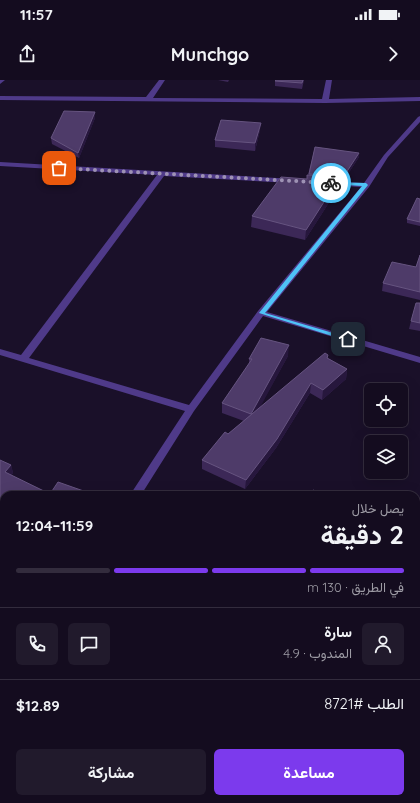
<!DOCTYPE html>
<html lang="ar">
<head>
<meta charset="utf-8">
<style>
	body { margin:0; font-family:Quicksand,Vazirmatn,sans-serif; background:#211a2c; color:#f1f3f6; direction:rtl; height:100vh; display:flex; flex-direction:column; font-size:15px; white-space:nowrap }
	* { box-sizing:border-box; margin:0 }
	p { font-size:13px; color:#9d9ba4 }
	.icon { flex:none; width:22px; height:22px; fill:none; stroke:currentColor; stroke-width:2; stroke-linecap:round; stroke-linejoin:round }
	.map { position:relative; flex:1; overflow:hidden; direction:ltr }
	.details { position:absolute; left:0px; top:411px; width:420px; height:312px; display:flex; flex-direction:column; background:#140c1f; border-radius:12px 12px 0 0; box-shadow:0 4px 16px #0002,0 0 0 1px #332c3d; direction:rtl }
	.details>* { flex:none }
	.buttons { position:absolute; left:364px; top:303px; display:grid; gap:8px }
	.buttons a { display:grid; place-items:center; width:44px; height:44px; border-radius:6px; background:#140c1f; box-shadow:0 4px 16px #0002,0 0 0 1px #332c3d; font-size:20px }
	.pin { position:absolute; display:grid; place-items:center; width:34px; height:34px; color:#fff; margin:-17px; border-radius:8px; box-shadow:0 2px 6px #0006 }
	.courier { position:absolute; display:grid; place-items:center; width:40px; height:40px; margin:-20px; border:3px solid #4fc3f7; border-radius:50%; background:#fff; color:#222; box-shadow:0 1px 5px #0007 }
	.summary em { font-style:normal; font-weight:700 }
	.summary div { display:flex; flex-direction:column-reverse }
	.summary { display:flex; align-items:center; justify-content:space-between; height:68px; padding:0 16px }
	h1 { font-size:26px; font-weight:700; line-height:30px }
	.bar { display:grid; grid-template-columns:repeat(4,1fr); gap:6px 4px; align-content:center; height:48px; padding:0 16px }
	.bar i { height:5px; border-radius:3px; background:#332c3d }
	.bar .active { background:#7c3aed }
	.bar p { grid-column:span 4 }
	.line { display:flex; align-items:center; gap:10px; padding:0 16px; border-top:1px solid #332c3d }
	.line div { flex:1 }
	.round { display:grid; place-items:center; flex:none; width:42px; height:42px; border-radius:6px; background:#211a2c }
	.primary-button { display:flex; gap:8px; margin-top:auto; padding:8px 16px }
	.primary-button a { flex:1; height:46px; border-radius:6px; background:#7c3aed; color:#fff; font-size:16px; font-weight:700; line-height:46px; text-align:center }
	.primary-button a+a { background:#211a2c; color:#f1f3f6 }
	.status { display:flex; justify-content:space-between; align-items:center; height:28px; padding:0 20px; background:#140c1f; direction:ltr }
	.status svg { height:11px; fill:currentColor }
	header { display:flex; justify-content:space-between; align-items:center; height:52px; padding:0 16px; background:#140c1f; font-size:18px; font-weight:700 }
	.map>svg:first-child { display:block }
</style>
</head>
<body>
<div class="status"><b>11:57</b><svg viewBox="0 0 49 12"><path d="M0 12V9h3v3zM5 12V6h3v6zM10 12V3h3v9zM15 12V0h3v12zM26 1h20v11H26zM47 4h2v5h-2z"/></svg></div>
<header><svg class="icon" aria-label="forward" viewBox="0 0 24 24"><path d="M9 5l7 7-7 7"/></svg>Munchgo<svg class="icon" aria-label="share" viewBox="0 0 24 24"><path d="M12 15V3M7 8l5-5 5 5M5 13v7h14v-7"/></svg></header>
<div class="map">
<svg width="420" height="723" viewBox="0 0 420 723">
	<rect width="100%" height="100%" fill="#1a1029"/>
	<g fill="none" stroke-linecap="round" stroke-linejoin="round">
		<path fill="#4f3a89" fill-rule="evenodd" d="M 0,0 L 5,0 L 0,4 Z
			M 159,0 L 165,0 L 153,18 L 322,19 L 326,0 L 332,0 L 329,19 L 420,17 L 420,21 L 325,23 L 0,20 L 0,16 L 146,17 Z
			M 420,36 L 420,42 L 388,77 L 369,107 L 267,232 L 420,277 L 420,283 L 263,236 L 194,331 L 141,415 L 130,415 L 185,331 L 0,275 L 0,269 L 21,275 L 157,95 L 0,86 L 0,82 L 295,99 L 295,103 L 292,103 L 164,96 L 29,278 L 189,325 L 258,231 L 361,107 L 327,105 L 324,105 L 324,101 L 364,103 L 384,75 L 418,37 Z
			M 420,478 L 420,495 L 416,497 L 416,480 Z
			M 0,500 L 4,502 L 4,512 L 0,511 Z
			M 4,604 L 4,620 L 0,622 L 0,606 Z
			M 304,719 L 318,719 L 316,723 L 302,723 Z"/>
	</g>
	<path fill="#3c2857" d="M 218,0 L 229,0 L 228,2 Z
		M 304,0 L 302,9 L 275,6 L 275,1 Z
		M 95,32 L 95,38 L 79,78 L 52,64 L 51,58 Z
		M 260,50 L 255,71 L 215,67 L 215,60 Z
		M 315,67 L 359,77 L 344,100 L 340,100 L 339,107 L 305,160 L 251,147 L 252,136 L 307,99 Z
		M 420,119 L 420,146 L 407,143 L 407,139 Z
		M 420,175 L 420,220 L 382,211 L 383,203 L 416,187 Z
		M 420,223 L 420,251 L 409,249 L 411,241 Z
		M 328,275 L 328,278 L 347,289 L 346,299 L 322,320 L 310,313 L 276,368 L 245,409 L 202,389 L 202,380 L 228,354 L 244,341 L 222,333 L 222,323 L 249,284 L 249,279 L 288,276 L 259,328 Z
		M 0,380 L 11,385 L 13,393 L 11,395 L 50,414 L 95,415 L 4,415 L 4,448 L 0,446 Z
		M 4,719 L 136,719 L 134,723 L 79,723 L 74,720 L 72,723 L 0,723 Z"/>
	<path fill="#27173d" d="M 95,32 L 95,38 L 79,78 L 78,73 Z
		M 261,43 L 260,50 L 255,71 L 255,63 Z
		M 359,73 L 359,77 L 344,100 L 344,96 Z
		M 340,97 L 339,107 L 305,160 L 306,150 Z
		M 289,265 L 288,276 L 251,344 L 251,334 Z
		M 347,289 L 346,299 L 322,320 L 323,310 Z
		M 311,303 L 310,313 L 276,368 L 245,409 L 246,400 Z
		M 11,385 L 13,393 L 7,400 L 5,392 Z
		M 69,719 L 74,719 L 74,720 L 72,723 L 67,723 Z
		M 131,719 L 136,719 L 134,723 L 130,723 L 129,722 Z"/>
	<path fill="#4e3b69" stroke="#665480" d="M 276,0 L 303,0 L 302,3 L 275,1 Z
		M 64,31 L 95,32 L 78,73 L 51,58 Z
		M 221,40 L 261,43 L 255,63 L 215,60 Z
		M 315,67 L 359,73 L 344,96 L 309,94 Z
		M 307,95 L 340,97 L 306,150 L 252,136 L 281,97 L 307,99 Z
		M 417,118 L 420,119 L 420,142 L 407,139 Z
		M 420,175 L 420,212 L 383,203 L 392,182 L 416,187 Z
		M 416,223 L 420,223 L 420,243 L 411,241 Z
		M 261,258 L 289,265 L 251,334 L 222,323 L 252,279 L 249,279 Z
		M 325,273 L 328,275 L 327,278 L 347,289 L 323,310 L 311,303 L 277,359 L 246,400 L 202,380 L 225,352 L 228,354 Z
		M 0,380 L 11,385 L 5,392 L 50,414 L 58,402 L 95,415 L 4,415 L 4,442 L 0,440 Z
		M 313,410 L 327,415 L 310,415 Z
		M 240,411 L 254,415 L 238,415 Z
		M 0,643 L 4,645 L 4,719 L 69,719 L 67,723 L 0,723 Z
		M 80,719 L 131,719 L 129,722 L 131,723 L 86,723 Z"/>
	<path fill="#4fc3f7" d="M 329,102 L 366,103 L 368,105 L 265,233 L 350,258 L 351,259 L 348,261 L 259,233 L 362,106 L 331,104 Z"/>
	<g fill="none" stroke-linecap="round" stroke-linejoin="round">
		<path stroke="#9e92b4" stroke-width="4" stroke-dasharray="0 7.2" d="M 59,88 L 331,103"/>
	</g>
</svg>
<div class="buttons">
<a><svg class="icon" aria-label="locate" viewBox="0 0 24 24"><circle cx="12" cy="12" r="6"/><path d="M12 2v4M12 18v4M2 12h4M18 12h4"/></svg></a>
<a><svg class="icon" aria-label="layers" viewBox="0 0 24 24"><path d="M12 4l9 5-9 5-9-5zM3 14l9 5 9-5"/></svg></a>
</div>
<div class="pin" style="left:59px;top:88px;background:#ea580c"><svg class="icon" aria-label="bag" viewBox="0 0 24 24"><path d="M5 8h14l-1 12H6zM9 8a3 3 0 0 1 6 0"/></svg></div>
<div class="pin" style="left:348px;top:259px;background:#1f2937"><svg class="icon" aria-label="home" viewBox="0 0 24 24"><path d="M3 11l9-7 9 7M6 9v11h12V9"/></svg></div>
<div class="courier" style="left:331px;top:103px"><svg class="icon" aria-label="bike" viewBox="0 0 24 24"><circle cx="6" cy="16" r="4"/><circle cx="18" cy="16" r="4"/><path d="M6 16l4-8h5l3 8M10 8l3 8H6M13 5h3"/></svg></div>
<section class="details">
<div class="summary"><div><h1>2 دقيقة</h1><p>يصل خلال</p></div><em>11:59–12:04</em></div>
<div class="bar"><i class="active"></i><i class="active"></i><i class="active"></i><i></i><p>في الطريق · 130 m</p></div>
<div class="line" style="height:72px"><a class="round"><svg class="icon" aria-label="person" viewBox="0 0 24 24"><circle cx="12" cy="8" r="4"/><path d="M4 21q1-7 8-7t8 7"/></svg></a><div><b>سارة</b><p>المندوب · 4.9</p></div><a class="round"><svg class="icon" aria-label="chat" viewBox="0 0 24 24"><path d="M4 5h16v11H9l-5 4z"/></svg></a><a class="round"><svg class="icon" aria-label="phone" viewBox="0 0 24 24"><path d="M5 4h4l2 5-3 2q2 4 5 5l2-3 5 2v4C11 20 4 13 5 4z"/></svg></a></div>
<div class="line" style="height:52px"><div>الطلب #8721</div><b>$12.89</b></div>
<div class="primary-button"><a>مساعدة</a><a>مشاركة</a></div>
</section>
</div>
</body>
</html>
